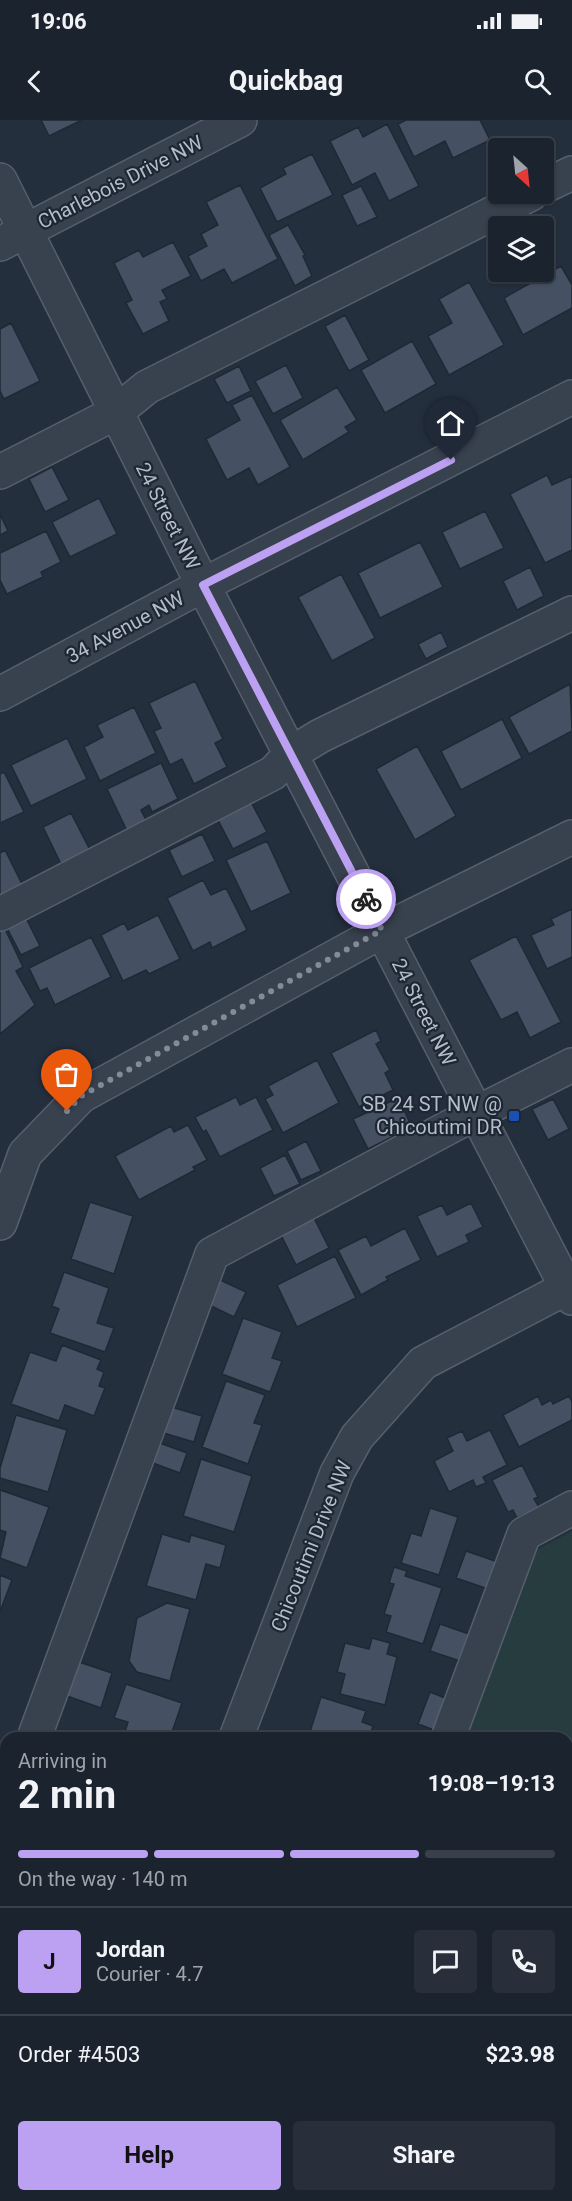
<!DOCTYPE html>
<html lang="en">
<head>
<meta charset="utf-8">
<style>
	body { margin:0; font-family:Roboto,sans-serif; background:#282f3a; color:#f1f3f6; height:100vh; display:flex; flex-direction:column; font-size:22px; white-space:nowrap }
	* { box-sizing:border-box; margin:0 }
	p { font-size:20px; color:#a0a4aa }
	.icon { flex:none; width:33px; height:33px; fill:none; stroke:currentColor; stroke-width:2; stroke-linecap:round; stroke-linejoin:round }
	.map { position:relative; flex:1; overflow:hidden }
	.details { position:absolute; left:0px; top:1612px; width:573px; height:470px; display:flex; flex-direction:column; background:#1b232e; border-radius:18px 18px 0 0; box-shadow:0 2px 4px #0004,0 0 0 2px #39404a }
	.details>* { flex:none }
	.needle { width:39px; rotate:153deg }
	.controls { position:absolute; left:488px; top:18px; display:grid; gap:12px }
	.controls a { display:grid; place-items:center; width:66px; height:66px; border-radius:6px; background:#1b232e; box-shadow:0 2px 4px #0004,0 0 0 2px #39404a; font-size:30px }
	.pin { position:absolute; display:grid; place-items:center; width:51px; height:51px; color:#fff; margin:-62px -26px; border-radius:50% 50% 50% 0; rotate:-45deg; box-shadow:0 0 6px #0007 }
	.pin .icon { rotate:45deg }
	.courier { position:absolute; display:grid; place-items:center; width:60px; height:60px; margin:-30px; border:4px solid #bca0f2; border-radius:50%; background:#fff; color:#222; box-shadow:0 2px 8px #0007 }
	.summary em { font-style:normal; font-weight:700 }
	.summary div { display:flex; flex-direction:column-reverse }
	.summary { display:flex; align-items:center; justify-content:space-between; height:102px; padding:0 18px }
	h1 { font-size:39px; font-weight:700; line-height:45px }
	.bar { display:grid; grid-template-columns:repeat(4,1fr); gap:9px 6px; align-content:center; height:72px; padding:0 18px }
	.bar i { height:8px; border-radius:4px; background:#39404a }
	.bar .active { background:#bca0f2 }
	.bar p { grid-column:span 4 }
	.line { display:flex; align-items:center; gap:15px; padding:0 18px; border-top:2px solid #39404a }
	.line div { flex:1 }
	.round { display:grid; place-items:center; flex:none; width:63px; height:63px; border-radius:6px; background:#282f3a }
	.cta { display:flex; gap:12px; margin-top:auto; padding:12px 18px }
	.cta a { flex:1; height:69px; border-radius:6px; background:#bca0f2; color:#111; font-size:24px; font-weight:700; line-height:69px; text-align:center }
	.cta a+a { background:#282f3a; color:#f1f3f6 }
	.status { display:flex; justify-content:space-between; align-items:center; height:42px; padding:0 30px; background:#1b232e; direction:ltr }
	.status svg { height:16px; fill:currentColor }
	header { display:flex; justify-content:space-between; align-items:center; height:78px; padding:0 18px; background:#1b232e; font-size:27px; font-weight:700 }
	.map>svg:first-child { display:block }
</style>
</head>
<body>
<div class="status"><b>19:06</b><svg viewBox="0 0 49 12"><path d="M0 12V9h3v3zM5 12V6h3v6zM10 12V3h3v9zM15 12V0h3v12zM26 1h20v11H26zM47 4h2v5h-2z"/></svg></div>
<header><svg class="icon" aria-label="back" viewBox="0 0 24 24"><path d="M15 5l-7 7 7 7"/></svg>Quickbag<svg class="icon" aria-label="search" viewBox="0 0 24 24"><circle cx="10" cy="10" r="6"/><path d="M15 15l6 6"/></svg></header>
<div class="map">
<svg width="572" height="2081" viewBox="0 0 572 2081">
	<rect width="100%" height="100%" fill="#242f3e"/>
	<path fill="#263c3f" d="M 572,1411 L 572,2081 L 286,2081 L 288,2076 L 567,2076 L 567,1618 L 458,1618 L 525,1436 Z"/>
	<path fill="#455162" stroke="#1f2835" stroke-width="1.5" d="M 41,0 L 82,0 L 49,16 Z
		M 406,0 L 480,0 L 490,20 L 453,38 L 445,21 L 414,37 L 398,4 Z
		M 387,4 L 419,66 L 389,81 L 375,53 L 352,65 L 330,21 L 358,7 L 363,17 Z
		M 312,34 L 333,75 L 277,102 L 260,68 L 286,54 L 283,48 Z
		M 240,65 L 278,139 L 232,163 L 224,149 L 201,161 L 188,136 L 207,126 L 201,114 L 218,105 L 206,82 Z
		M 361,66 L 377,97 L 357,106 L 342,75 Z
		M 533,94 L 539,106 L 508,106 Z
		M 288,105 L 305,135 L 303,136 L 312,156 L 295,166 L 269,115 Z
		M 173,122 L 191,156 L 162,170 L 167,179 L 160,182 L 169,201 L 143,214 L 126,183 L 132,180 L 114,143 L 139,130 L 143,137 Z
		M 561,146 L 572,165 L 572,188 L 523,215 L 504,178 Z
		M 469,162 L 504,225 L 449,255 L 428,216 L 452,203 L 439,179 Z
		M 345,195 L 369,240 L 349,251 L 325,206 Z
		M 11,203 L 40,261 L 4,279 L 0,271 L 0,209 Z
		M 412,221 L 436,264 L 385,293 L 361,250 Z
		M 286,245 L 303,278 L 273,294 L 255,261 Z
		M 239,246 L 251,271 L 227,283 L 214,259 Z
		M 337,267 L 357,300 L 345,307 L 349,312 L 303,340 L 280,300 Z
		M 252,275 L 290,347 L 258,365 L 249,348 L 227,360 L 206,319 L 240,300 L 232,285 Z
		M 52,347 L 69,380 L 45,392 L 29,359 Z
		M 547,355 L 552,365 L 572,356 L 572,430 L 545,443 L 510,374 Z
		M 99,378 L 117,414 L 70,437 L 52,402 Z
		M 485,391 L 504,428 L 460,449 L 442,412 Z
		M 0,394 L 8,411 L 0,415 Z
		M 46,411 L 61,442 L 41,452 L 43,457 L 7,474 L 0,460 L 0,433 Z
		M 420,422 L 443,467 L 380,498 L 358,453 Z
		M 530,447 L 544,476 L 517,490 L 503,461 Z
		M 341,454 L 375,518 L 332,541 L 298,477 Z
		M 441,512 L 448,527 L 426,539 L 418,524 Z
		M 195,561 L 223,619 L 215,623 L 227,647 L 194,664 L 182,639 L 170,645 L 154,611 L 161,608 L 149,583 Z
		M 570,564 L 572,611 L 529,634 L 509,597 Z
		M 134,587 L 156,633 L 100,661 L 84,627 L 103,617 L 97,605 Z
		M 502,599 L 522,638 L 461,670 L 441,631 Z
		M 67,618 L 87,659 L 31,686 L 11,645 Z
		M 417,626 L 456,696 L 415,720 L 376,649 Z
		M 161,643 L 178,679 L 152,692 L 149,685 L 141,690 L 148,704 L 128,713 L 107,669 Z
		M 4,652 L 24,692 L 0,703 L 0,654 Z
		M 251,682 L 267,712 L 233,729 L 218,700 Z
		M 71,693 L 90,730 L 61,744 L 43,707 Z
		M 202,714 L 215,741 L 182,757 L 169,730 Z
		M 267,721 L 291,773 L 251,792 L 226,740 Z
		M 5,730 L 22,764 L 0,775 L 0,733 Z
		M 203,760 L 211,775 L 226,768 L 247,810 L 212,828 L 210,822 L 193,831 L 167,778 Z
		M 572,789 L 572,837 L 547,849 L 531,815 L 554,805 L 551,799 Z
		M 158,795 L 180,839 L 149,854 L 146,850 L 123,861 L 101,815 L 124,803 L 128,810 Z
		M 25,796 L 40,826 L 21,835 L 6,806 Z
		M 5,809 L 23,847 L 16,851 L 35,885 L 0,914 L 0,811 Z
		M 516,816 L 561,902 L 530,918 L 517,892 L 501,900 L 469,840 Z
		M 91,817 L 111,857 L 55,885 L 47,868 L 40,871 L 29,848 Z
		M 376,910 L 381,921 L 376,924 L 390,950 L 385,953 L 393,970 L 359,987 L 331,933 Z
		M 317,940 L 339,983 L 283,1013 L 265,979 L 273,975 L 268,966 Z
		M 236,977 L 240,985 L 256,977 L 273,1010 L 220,1037 L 206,1010 L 203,1012 L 195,997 Z
		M 398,978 L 412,1007 L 368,1029 L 353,999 Z
		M 553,979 L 569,1009 L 548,1020 L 532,989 Z
		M 188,1005 L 207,1040 L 193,1047 L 195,1050 L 139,1080 L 115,1036 L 171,1006 L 174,1012 Z
		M 306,1021 L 321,1051 L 301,1060 L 287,1031 Z
		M 285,1035 L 300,1064 L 274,1076 L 260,1048 Z
		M 90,1082 L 133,1096 L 114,1154 L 71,1139 Z
		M 471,1083 L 483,1107 L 466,1115 L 469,1122 L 437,1137 L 417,1096 L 442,1085 L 447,1095 Z
		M 313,1096 L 329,1128 L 296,1145 L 280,1113 Z
		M 405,1108 L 421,1140 L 386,1157 L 388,1160 L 361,1175 L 338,1130 L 366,1116 L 371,1126 Z
		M 335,1136 L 356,1178 L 297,1207 L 277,1165 Z
		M 64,1152 L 109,1168 L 97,1203 L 114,1208 L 105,1232 L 50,1213 L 59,1189 L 52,1186 Z
		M 218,1159 L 246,1172 L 234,1197 L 205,1183 Z
		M 243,1198 L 282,1212 L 272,1238 L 282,1241 L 270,1272 L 222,1254 Z
		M 62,1225 L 101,1240 L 97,1249 L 104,1252 L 99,1266 L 105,1268 L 94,1296 L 65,1285 L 59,1301 L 11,1284 L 30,1232 L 56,1241 Z
		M 226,1261 L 265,1275 L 254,1303 L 262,1305 L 248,1344 L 202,1327 Z
		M 538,1276 L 542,1285 L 551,1280 L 553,1284 L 569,1276 L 572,1282 L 572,1300 L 519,1327 L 503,1295 Z
		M 168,1286 L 202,1296 L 194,1322 L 160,1312 Z
		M 16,1295 L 67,1310 L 48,1372 L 0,1358 L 0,1348 Z
		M 490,1310 L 507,1345 L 483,1357 L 486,1363 L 476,1367 L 473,1360 L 449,1372 L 434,1341 L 453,1331 L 447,1318 L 462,1311 L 467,1321 Z
		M 157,1322 L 187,1333 L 180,1353 L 150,1342 Z
		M 201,1339 L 252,1356 L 234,1412 L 183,1396 Z
		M 522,1345 L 538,1377 L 534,1379 L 539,1387 L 517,1398 L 513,1390 L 508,1392 L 492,1360 Z
		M 0,1370 L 49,1387 L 27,1448 L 0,1438 L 6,1412 L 0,1410 Z
		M 430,1388 L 458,1397 L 439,1455 L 401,1443 L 411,1413 L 421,1416 Z
		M 162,1414 L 189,1422 L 191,1415 L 226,1425 L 220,1448 L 206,1444 L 196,1480 L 146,1466 Z
		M 466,1431 L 498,1442 L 488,1469 L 456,1458 Z
		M 394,1447 L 407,1451 L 405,1456 L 442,1468 L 423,1524 L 386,1512 L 391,1496 L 384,1494 L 394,1464 L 389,1463 Z
		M 0,1455 L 12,1460 L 0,1492 Z
		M 167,1483 L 190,1489 L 170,1561 L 137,1552 L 129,1541 L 137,1498 Z
		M 440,1504 L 469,1514 L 460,1541 L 430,1531 Z
		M 372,1518 L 390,1523 L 387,1534 L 397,1537 L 385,1585 L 340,1574 L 345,1554 L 337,1552 L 345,1523 L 369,1529 Z
		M 79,1542 L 112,1553 L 101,1588 L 67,1576 Z
		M 126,1564 L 182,1583 L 172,1612 L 178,1614 L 176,1618 L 123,1618 L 128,1602 L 114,1598 Z
		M 430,1572 L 450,1580 L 437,1611 L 418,1604 Z
		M 321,1577 L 366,1591 L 362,1602 L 373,1606 L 369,1618 L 308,1618 Z
		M 6,1899 L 6,1946 L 0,1944 L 0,1918 Z
		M 0,1955 L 6,1957 L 6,2016 L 0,2014 Z
		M 0,2031 L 6,2034 L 0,2053 Z
		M 0,2066 L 6,2068 L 6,2076 L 16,2076 L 14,2081 L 0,2081 Z
		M 156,2076 L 178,2076 L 192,2080 L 155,2081 Z"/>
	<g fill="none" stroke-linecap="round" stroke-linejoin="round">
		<g stroke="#565f6c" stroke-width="36">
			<path id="minor" d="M 0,60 L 203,465 L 572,1178
				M 543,67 L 572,53
				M 0,124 L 240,0
				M 0,352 L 115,293 L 147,267 L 531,74
				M 0,574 L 203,465 L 572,277
				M 0,794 L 273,653 L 292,633 L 320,616 L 572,493
				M 0,1103 L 25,1034 L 81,976 L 382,811 L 572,717
				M 34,1618 L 212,1134 L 455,1004 L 572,945
				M 236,1618 L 337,1353 L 357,1317 L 423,1243 L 572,1165
				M 448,1618 L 524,1414 L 572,1388
				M 0,1711 L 6,1695
				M 62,2081 L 63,2076
				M 277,2081 L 279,2076"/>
		</g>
		<use href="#minor" stroke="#38414e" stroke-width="33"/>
	</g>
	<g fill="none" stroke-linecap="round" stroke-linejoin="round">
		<path stroke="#828b98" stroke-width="6" stroke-dasharray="0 10.8" d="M 67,991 L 81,976 L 382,810 L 366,779"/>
		<path stroke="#bca0f2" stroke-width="8" d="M 366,779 L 203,465 L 451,340"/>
	</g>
	<rect fill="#1a4fb4" stroke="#1d2633" stroke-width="2" x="508" y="990" width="12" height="12" rx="3"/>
	<g text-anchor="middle" stroke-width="4.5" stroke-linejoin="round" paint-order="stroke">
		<g font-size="20" fill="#b4bcc9" stroke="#1d2633">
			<text transform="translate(120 62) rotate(-27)" y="7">Charlebois Drive NW</text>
			<text transform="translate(168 396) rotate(63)" y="7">24 Street NW</text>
			<text transform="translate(125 507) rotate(-28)" y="7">34 Avenue NW</text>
			<text transform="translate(424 892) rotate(63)" y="7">24 Street NW</text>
			<text transform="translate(311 1426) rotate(-68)" y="7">Chicoutimi Drive NW</text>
		</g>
		<g font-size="20" fill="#b4bcc9" stroke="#1d2633" text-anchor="end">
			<text x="502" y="991">SB 24 ST NW @<tspan x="502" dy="23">Chicoutimi DR</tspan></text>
		</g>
	</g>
</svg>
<div class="controls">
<a><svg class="needle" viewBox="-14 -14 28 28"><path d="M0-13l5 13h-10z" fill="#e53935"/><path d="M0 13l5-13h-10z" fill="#a0a4aa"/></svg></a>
<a><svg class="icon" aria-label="layers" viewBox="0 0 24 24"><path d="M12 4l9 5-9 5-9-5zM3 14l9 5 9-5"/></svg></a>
</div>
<div class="pin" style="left:67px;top:991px;background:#ea580c"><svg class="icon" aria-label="bag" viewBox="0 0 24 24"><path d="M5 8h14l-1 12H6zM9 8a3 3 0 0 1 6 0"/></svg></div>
<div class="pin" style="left:451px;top:340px;background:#1f2937"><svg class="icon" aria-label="home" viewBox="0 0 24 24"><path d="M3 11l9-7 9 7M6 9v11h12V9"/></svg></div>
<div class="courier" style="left:366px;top:779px"><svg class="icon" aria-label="bike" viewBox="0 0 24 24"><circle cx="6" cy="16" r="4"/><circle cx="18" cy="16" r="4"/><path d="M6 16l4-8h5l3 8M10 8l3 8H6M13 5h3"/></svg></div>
<section class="details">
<div class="summary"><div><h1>2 min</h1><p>Arriving in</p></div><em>19:08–19:13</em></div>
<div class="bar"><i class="active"></i><i class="active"></i><i class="active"></i><i></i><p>On the way · 140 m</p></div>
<div class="line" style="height:108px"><b class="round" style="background:#bca0f2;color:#111">J</b><div><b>Jordan</b><p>Courier · 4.7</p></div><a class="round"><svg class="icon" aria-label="chat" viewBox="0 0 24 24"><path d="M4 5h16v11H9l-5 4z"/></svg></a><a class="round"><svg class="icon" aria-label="phone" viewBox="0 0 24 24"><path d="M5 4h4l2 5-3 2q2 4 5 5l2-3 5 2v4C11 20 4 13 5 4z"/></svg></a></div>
<div class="line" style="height:78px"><div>Order #4503</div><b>$23.98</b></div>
<div class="cta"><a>Help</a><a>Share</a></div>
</section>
</div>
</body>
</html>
